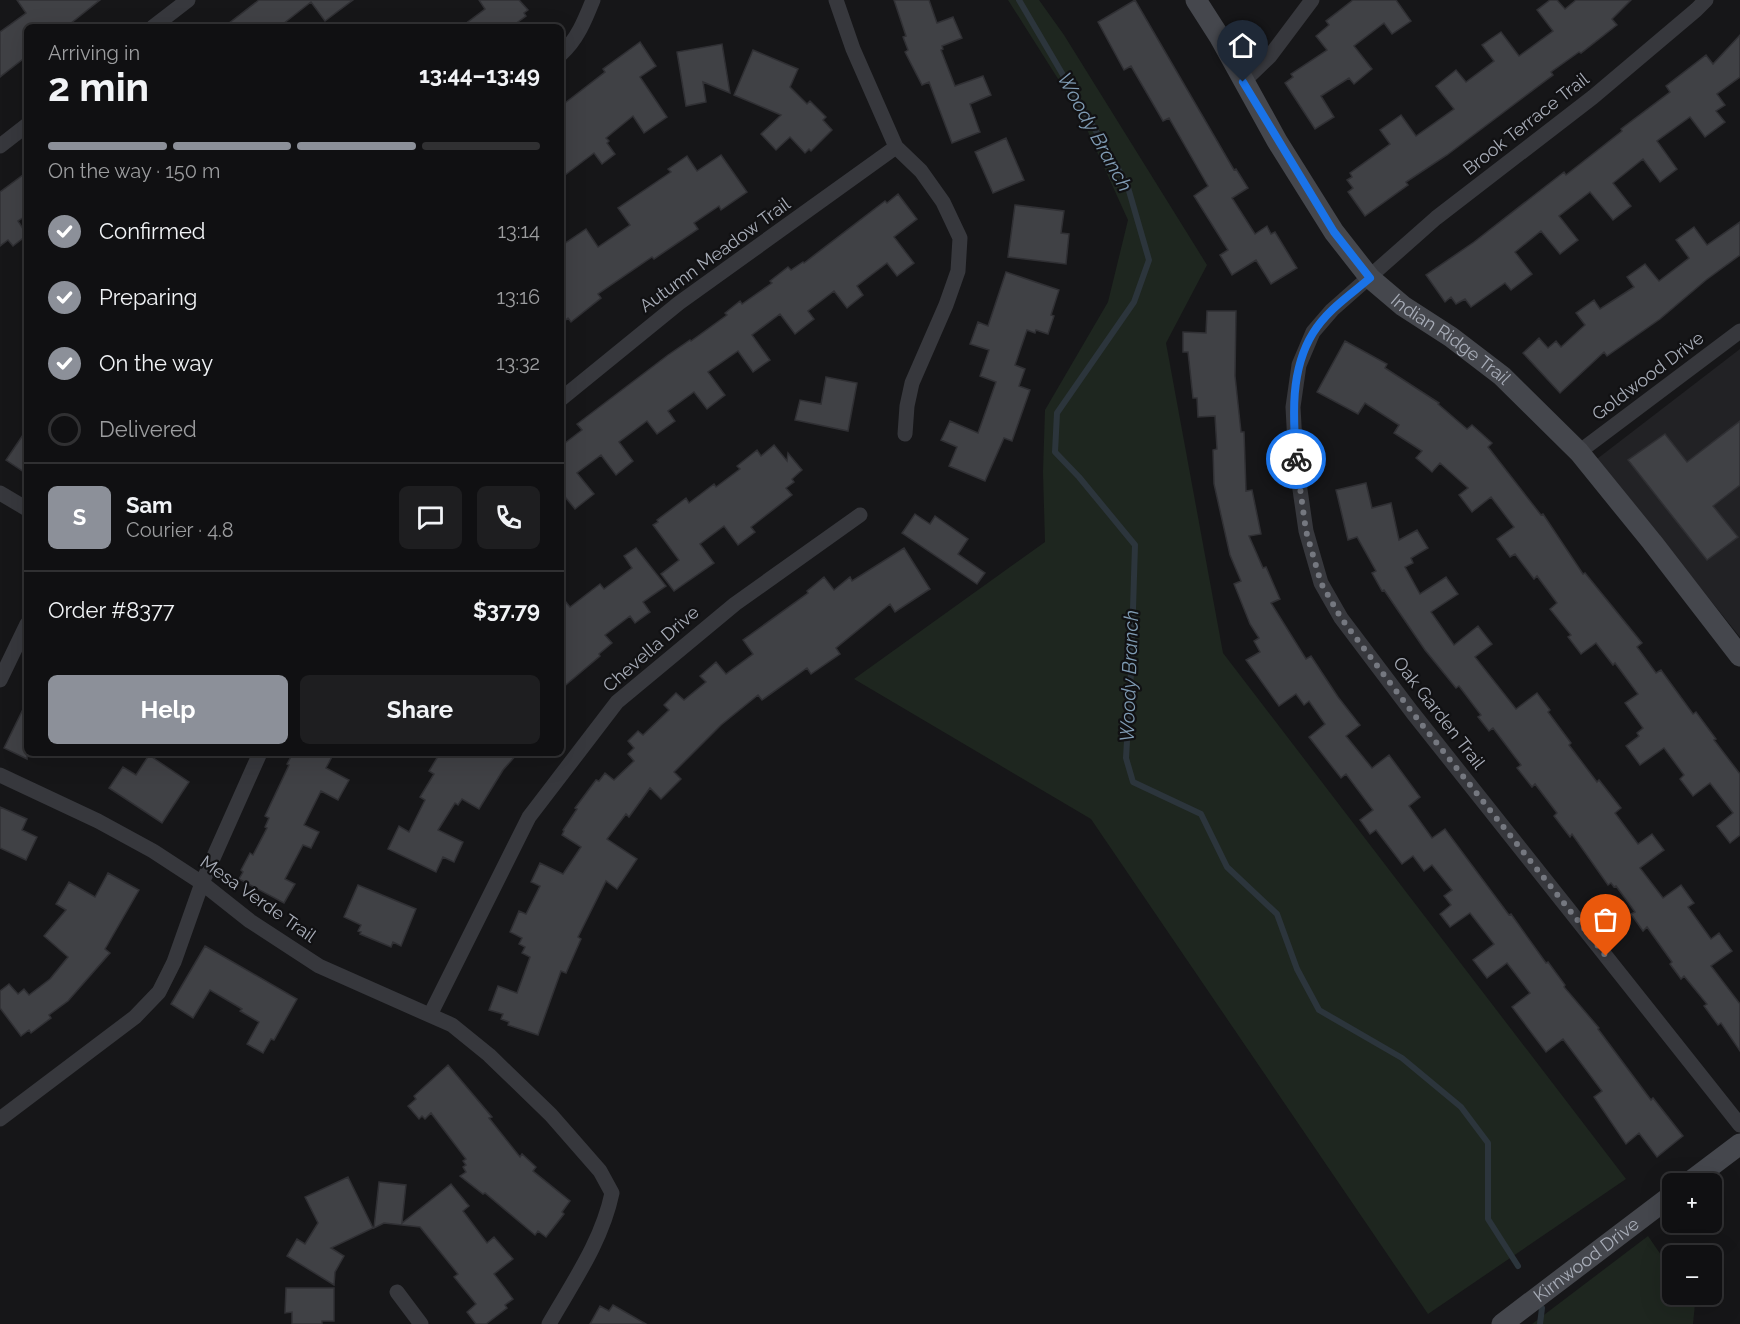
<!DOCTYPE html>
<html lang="en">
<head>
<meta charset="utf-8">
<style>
	body { margin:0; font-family:Raleway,sans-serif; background:#1e1e20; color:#f1f3f6; height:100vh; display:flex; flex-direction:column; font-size:22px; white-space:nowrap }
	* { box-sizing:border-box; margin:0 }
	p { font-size:20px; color:#9c9d9f }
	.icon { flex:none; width:33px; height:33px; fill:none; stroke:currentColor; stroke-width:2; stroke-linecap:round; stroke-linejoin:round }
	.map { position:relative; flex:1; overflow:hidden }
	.drawer { position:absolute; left:24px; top:24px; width:540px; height:732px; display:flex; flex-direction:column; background:#101012; border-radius:9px; box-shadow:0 6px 24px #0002,0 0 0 2px #303032 }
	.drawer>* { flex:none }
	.controls { position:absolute; left:1662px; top:1173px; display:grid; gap:12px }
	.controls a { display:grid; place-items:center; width:60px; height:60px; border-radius:9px; background:#101012; box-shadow:0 6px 24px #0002,0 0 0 2px #303032; font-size:30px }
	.pin { position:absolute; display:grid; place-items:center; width:51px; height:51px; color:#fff; margin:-62px -26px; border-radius:50% 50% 50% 0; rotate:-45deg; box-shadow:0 0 6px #0007 }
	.pin .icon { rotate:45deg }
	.courier { position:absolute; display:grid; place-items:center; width:60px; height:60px; margin:-30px; border:4px solid #1a73e8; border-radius:50%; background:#fff; color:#222; box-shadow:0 2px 8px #0007 }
	.headline em { font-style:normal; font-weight:700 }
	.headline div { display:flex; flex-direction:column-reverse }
	.headline { display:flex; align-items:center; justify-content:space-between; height:102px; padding:0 24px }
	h1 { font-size:39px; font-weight:700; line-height:45px }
	.bar { display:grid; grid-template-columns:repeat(4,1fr); gap:9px 6px; align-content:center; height:72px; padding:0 24px }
	.bar i { height:8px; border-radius:4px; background:#303032 }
	.bar .active { background:#8c9099 }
	.bar p { grid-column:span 4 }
	.line { display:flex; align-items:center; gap:15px; padding:0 24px; border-top:2px solid #303032 }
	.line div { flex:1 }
	.round { display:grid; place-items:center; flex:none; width:63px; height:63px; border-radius:9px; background:#1e1e20 }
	ol { padding:0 24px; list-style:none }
	li { display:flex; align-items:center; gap:18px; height:66px }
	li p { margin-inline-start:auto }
	li .icon { padding:6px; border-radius:50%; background:#8c9099; color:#fff; stroke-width:4 }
	li:last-child { color:#9c9d9f }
	li i { width:33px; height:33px; border:3px solid #303032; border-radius:50% }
	.cta { display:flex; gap:12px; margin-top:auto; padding:12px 24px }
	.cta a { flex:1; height:69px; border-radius:9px; background:#8c9099; color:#fff; font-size:24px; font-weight:700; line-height:69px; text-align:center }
	.cta a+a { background:#1e1e20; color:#f1f3f6 }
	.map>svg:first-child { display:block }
</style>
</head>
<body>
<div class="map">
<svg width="1740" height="1324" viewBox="0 0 1740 1324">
	<rect width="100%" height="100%" fill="#161618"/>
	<path fill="#222225" d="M 1740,349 L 1740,637 L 1597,459 Z"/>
	<path fill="#1e261f" d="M 1008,0 L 1039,0 L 1064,35 L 1207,265 L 1166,343 L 1223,653 L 1626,1179 L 1428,1314 L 1091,819 L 854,679 L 1045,542 L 1043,472 L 1045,410 L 1108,302 L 1128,220 L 1079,112 Z
		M 1648,1236 L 1672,1271 L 1672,1294 L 1689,1295 L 1695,1304 L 1693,1324 L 1532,1324 Z"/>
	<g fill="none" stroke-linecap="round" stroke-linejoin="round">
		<path stroke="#2c353c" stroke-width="6" d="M 1019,0 L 1127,184 L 1149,260 L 1134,302 L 1057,413 L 1055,452 L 1079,477 L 1135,545 L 1131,672 L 1126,758 L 1133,782 L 1201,814 L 1227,867 L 1277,914 L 1297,969 L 1319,1010 L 1402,1058 L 1461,1107 L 1488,1143 L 1488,1219 L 1518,1266
			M 1540,1324 L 1542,1308"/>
	</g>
	<path fill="#404145" stroke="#303034" stroke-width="1.5" d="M 17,0 L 100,0 L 66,27 L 27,27 L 27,56 L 0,77 L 0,32 L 26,13 Z
		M 259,0 L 353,0 L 325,21 L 311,2 L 279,27 L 224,27 Z
		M 479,0 L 519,0 L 528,10 L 524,13 L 526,16 L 511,27 L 461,27 L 485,9 Z
		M 894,0 L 929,0 L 937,23 L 953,17 L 962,38 L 942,46 L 943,49 L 941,50 L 955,86 L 983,76 L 991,95 L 970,104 L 980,132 L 952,143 L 929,82 L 922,85 L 905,52 L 908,50 L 903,37 L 906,36 Z
		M 1135,0 L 1234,170 L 1236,169 L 1248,188 L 1232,198 L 1255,234 L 1267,226 L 1271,234 L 1275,232 L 1297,268 L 1271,284 L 1256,260 L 1232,275 L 1220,255 L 1228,250 L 1194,196 L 1208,186 L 1169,118 L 1163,121 L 1131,66 L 1124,70 L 1098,22 Z
		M 1353,0 L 1396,0 L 1411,21 L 1392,34 L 1384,23 L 1354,46 L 1372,69 L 1354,84 L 1349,78 L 1321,96 L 1334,117 L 1315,129 L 1285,83 L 1293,77 L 1291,74 L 1327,50 L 1316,36 L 1329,25 L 1326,21 Z
		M 1550,0 L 1557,0 L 1565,9 L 1576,0 L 1631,0 L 1612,19 L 1617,25 L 1581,53 L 1579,52 L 1551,72 L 1553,75 L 1447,155 L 1406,182 L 1408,185 L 1365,216 L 1348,192 L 1353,188 L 1347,180 L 1352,177 L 1350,173 L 1390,144 L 1380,130 L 1401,115 L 1416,136 L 1454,109 L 1436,86 L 1456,70 L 1466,82 L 1494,61 L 1482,45 L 1501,32 L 1519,56 L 1553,31 L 1537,10 Z
		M 1740,35 L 1740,77 L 1717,94 L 1725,105 L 1716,111 L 1725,122 L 1705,137 L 1690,117 L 1657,141 L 1677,169 L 1660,182 L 1643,159 L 1613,183 L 1631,206 L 1613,220 L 1590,192 L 1559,216 L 1578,240 L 1560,254 L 1541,231 L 1515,252 L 1532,274 L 1511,290 L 1505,283 L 1471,307 L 1465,299 L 1456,304 L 1451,297 L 1445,302 L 1426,275 L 1474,242 L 1564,172 L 1566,175 L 1622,131 L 1621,129 L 1670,92 L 1666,86 L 1706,55 L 1713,64 Z
		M 640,42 L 656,66 L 640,77 L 667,117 L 644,133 L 633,116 L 606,138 L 609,141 L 607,143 L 615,154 L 602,164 L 594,153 L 561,178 L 561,106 L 605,72 L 603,69 Z
		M 722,44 L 730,93 L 703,82 L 706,102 L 686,106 L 677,52 Z
		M 753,50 L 798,69 L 790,87 L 807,104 L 810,101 L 826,117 L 823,120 L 832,130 L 811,151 L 809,149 L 805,153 L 790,137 L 776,150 L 761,134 L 781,115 L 734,95 Z
		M 1006,138 L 1024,180 L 993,193 L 975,152 Z
		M 721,155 L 747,192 L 721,210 L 719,206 L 694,223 L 698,229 L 654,259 L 652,257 L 598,294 L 601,298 L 571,322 L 568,318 L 561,324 L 561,246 L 586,229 L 598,247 L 630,225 L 618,208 L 671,172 L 668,169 L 687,156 L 697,171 Z
		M 27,172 L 27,215 L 18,221 L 27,235 L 13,246 L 8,240 L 0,246 L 0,192 Z
		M 898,194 L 917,219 L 894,237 L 914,263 L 897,276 L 887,263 L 857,286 L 863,295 L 847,308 L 834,291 L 808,311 L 814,319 L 795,334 L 780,314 L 752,335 L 770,360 L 753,372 L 738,351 L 708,372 L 725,395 L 707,409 L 694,392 L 668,411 L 675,421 L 657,434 L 647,421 L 619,442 L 633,461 L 616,475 L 601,455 L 577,473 L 594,494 L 575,509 L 561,492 L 561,446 L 582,430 L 577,424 L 668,355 L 690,340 L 691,341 L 727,315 L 725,313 L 740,301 L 742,304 L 772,283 L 770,281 L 788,267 L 791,270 L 803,262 L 804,263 L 885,201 L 887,203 Z
		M 1015,205 L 1064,211 L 1061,233 L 1069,234 L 1066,264 L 1008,257 Z
		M 1740,222 L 1740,255 L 1706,280 L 1660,319 L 1607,356 L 1604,352 L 1560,393 L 1523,353 L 1539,338 L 1548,348 L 1556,341 L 1561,347 L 1585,325 L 1576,313 L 1594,300 L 1600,309 L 1634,287 L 1627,277 L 1645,264 L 1659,281 L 1689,258 L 1676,240 L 1694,227 L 1707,245 Z
		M 1006,272 L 1059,290 L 1051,315 L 1054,316 L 1048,334 L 1036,330 L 1035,333 L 1027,330 L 1015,365 L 1025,369 L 1019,386 L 1030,390 L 1012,441 L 1004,438 L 985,481 L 949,466 L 957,447 L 941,440 L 950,421 L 978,433 L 996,382 L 980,376 L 989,350 L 970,344 L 978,322 L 988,326 Z
		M 1207,311 L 1236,311 L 1235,376 L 1241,432 L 1244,432 L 1246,491 L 1252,490 L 1261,534 L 1249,536 L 1263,568 L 1266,567 L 1280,599 L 1271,603 L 1306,659 L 1311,656 L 1338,697 L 1360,725 L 1346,736 L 1372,768 L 1389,755 L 1420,797 L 1409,806 L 1432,838 L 1445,829 L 1509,915 L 1511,914 L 1546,963 L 1548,962 L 1565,985 L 1564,987 L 1599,1028 L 1598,1029 L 1651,1100 L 1653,1098 L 1683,1136 L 1657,1157 L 1639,1133 L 1626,1144 L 1594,1097 L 1602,1091 L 1563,1039 L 1546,1052 L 1512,1007 L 1530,993 L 1507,963 L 1487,978 L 1473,960 L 1494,944 L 1470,913 L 1450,927 L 1440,914 L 1451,905 L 1444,896 L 1452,890 L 1432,865 L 1424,871 L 1413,856 L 1402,864 L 1376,830 L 1370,834 L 1360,820 L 1373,810 L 1346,774 L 1341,778 L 1309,737 L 1325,724 L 1309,701 L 1304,705 L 1296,694 L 1279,706 L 1246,660 L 1260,652 L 1254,641 L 1259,638 L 1250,624 L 1234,584 L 1241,581 L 1230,555 L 1214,484 L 1213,450 L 1217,449 L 1215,416 L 1198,417 L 1197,398 L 1193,398 L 1188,352 L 1183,352 L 1183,332 L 1206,333 Z
		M 1345,341 L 1387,364 L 1385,368 L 1439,403 L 1438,404 L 1467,429 L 1472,425 L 1492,443 L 1488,447 L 1541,515 L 1543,514 L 1583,574 L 1585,573 L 1642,643 L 1637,647 L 1656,673 L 1661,670 L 1693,714 L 1696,712 L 1716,739 L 1714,740 L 1740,774 L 1740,835 L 1730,843 L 1717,826 L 1733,813 L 1710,783 L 1693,796 L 1680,779 L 1684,775 L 1664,748 L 1640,765 L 1626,746 L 1639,736 L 1637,733 L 1643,728 L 1625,703 L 1638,694 L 1615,663 L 1613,665 L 1596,643 L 1581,654 L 1568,637 L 1571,635 L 1550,609 L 1557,603 L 1537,576 L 1534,579 L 1515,554 L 1510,557 L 1497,539 L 1514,527 L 1491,497 L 1472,512 L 1459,495 L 1468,488 L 1440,463 L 1432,472 L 1416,458 L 1422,451 L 1394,433 L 1399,425 L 1365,403 L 1358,414 L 1317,392 Z
		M 826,377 L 857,383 L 848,431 L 795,420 L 800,400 L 821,404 Z
		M 1740,421 L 1740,485 L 1713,506 L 1738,537 L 1707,560 L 1628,460 L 1665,434 L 1687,462 Z
		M 27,429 L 27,474 L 6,460 Z
		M 774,445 L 787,461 L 788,453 L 802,470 L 792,479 L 794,482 L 786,488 L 792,495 L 751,527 L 755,532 L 738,545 L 724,526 L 700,544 L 714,563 L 674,591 L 661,574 L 679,560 L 653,525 L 658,522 L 657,520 L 686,498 L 689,503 L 714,484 L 716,487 L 740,469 L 737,466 L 757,450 L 761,456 Z
		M 1366,483 L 1372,508 L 1391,503 L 1399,540 L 1417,530 L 1428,548 L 1411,558 L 1413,563 L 1405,567 L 1420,594 L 1446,577 L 1458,594 L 1431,612 L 1454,645 L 1478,626 L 1492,644 L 1475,657 L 1516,709 L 1537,693 L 1550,710 L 1548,712 L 1571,743 L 1569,745 L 1597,782 L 1599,780 L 1621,808 L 1615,813 L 1638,844 L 1652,834 L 1664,850 L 1640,868 L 1663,898 L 1681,885 L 1694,903 L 1688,907 L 1711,939 L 1719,933 L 1732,951 L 1711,966 L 1740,1004 L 1740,1051 L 1721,1023 L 1718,1025 L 1704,1006 L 1707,1004 L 1689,982 L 1684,976 L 1681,979 L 1670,964 L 1672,962 L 1647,927 L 1643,931 L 1631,914 L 1635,912 L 1616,886 L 1614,887 L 1611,883 L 1608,885 L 1572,834 L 1570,837 L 1554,816 L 1557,813 L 1535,784 L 1532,787 L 1517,768 L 1521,765 L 1493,728 L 1489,731 L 1478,717 L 1481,715 L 1459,686 L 1456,688 L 1425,650 L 1384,590 L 1382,591 L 1372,573 L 1376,571 L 1357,537 L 1348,540 L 1336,490 Z
		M 915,514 L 930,524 L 935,516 L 968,539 L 958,554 L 985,573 L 977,584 L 902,533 Z
		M 636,548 L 666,586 L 643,602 L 650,612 L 635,623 L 630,616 L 605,635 L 612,643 L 599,654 L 600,656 L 561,689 L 561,596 L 570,607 L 600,584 L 604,589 L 632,568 L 624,556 Z
		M 904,548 L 930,589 L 895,612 L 890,604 L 836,648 L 840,654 L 811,674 L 807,668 L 762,700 L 758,695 L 721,725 L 674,772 L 681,779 L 661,799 L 650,788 L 629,817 L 626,814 L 607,839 L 637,859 L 617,889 L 606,881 L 578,937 L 581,939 L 566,973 L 561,971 L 538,1035 L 508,1025 L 509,1022 L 501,1019 L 503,1014 L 489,1010 L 498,986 L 517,993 L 530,957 L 522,953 L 525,947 L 519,944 L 522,938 L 510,932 L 519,911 L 526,914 L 540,886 L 531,882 L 540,863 L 563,874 L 581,847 L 562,835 L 564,831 L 563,830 L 577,809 L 575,808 L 596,780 L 599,781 L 605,773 L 614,780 L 634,761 L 628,754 L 634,748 L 628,741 L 638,731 L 643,735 L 669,710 L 664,705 L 676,693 L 684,700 L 706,682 L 700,676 L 716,662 L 726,674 L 753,654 L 743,640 L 808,593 L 807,591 L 824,577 L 834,590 L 850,577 L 852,581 Z
		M 27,701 L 27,759 L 4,748 Z
		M 293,753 L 334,753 L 326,768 L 349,780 L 338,800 L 321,791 L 304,825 L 319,832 L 311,848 L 303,845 L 285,879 L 295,884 L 284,903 L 239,879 L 243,872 L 241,870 L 250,853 L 253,855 L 267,828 L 265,827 L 269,818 L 265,816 L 289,765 L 287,764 Z
		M 440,753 L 518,753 L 503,770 L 479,809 L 462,799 L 458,805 L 455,803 L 438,830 L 463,842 L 454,862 L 443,857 L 436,872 L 388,849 L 399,826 L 409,832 L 425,800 L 420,797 L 434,774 L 429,771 Z
		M 149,755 L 189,782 L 162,823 L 109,788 L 123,767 L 136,775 Z
		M 0,807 L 27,819 L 22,830 L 37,837 L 26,860 L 0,848 Z
		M 108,873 L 139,890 L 105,949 L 110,953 L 68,1001 L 49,1015 L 51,1018 L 31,1033 L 29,1030 L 21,1036 L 0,1008 L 0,991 L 9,984 L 18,994 L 24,989 L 29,995 L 50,979 L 68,957 L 44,936 L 66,910 L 56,904 L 69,882 L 95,897 Z
		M 358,885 L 416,909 L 401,946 L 393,942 L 391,947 L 360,934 L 361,932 L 358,931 L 361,925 L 344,917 Z
		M 205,946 L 297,999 L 274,1040 L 271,1039 L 263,1053 L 247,1044 L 259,1022 L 240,1011 L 242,1009 L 210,990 L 193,1018 L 171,1004 Z
		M 448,1065 L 492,1117 L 489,1118 L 520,1157 L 522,1154 L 536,1167 L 533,1171 L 570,1201 L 562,1212 L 564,1214 L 546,1237 L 538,1231 L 535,1235 L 485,1193 L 483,1194 L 460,1176 L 466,1172 L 463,1167 L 466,1165 L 463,1161 L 466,1159 L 431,1113 L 425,1119 L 422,1116 L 419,1119 L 408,1106 L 416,1099 L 414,1096 Z
		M 348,1177 L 373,1228 L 331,1248 L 344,1256 L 335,1272 L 334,1285 L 287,1256 L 297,1239 L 305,1244 L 318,1223 L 305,1197 Z
		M 379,1182 L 406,1185 L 402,1223 L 451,1184 L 469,1206 L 463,1211 L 487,1243 L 494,1237 L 513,1259 L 494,1274 L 513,1299 L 505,1305 L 507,1308 L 486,1324 L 476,1324 L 467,1312 L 476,1304 L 454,1277 L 458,1274 L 420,1227 L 384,1223 L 374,1228 Z
		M 286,1288 L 334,1288 L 334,1321 L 322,1321 L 322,1324 L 292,1324 L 292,1312 L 285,1313 Z
		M 613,1305 L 646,1324 L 590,1324 L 600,1306 L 609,1311 Z"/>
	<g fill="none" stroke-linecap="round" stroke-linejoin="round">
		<path stroke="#37383d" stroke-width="15" d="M 836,0 L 853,49 L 896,147 L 921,171 L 943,202 L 960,238 L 958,271 L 946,305 L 912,383 L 907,406 L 905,434
			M 1706,0 L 1696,10 L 1593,97 L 1436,218 L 1332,310 L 1313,332 L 1299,365 L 1293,407 L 1296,462 L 1306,531 L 1321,583 L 1341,618 L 1412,712 L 1740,1125
			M 153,27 L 188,0
			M 561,54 C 577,40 585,20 593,0
			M 1243,82 L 1270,56 L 1312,0
			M 0,146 L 27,125
			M 561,399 L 679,303 L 896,147
			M 1579,452 L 1740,331
			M 0,493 L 27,509
			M 0,680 L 27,624
			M 0,775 L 98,821 L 153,851 L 202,883 L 250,921 L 319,966 L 452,1025 L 489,1055 L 551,1115 L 600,1171 L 612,1193 C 602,1241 573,1282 549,1324
			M 430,1015 L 529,817 L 617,702 L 735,604 L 860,515
			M 0,1119 L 135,1017 L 159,992 L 174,962 L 202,883 L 260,753
			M 397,1292 L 421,1324"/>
		<g stroke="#45474d" stroke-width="21">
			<path id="s1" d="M 1196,0 L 1219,36 L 1277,141 L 1334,232 L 1370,278 L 1403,306 L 1451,337 L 1502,376 L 1579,452 L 1652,542 L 1740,656"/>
			<path d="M 1687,1184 L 1740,1144"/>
			<path id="s2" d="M 1502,1324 L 1672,1195"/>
		</g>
	</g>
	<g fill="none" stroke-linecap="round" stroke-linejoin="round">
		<path stroke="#757880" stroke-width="6" stroke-dasharray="0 10.8" d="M 1296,459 L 1306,531 L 1321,583 L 1341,618 L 1412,712 L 1606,956"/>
		<path stroke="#1a73e8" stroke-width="8" d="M 1243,82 L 1334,232 L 1370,278 C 1350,295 1327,310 1313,333 C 1290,370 1293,416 1296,459"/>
	</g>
	<g text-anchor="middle" stroke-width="4.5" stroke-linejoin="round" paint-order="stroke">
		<g font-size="18" fill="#a8adb8" stroke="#111113">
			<text transform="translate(1526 124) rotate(-38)" y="6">Brook Terrace Trail</text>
			<text transform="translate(715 255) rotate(-36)" y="6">Autumn Meadow Trail</text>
			<text dy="6" stroke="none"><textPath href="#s1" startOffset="430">Indian Ridge Trail</textPath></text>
			<text transform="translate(1648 376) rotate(-37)" y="6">Goldwood Drive</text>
			<text transform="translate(651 649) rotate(-41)" y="6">Chevella Drive</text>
			<text transform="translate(1439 713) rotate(52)" y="6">Oak Garden Trail</text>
			<text transform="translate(258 899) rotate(35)" y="6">Mesa Verde Trail</text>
			<text dy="6" stroke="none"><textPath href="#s2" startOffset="106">Kirnwood Drive</textPath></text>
		</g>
		<g font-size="20" font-style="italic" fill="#7f9bb3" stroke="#111113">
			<text transform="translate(1095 132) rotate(61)" y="7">Woody Branch</text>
			<text transform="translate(1129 676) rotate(-88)" y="7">Woody Branch</text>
		</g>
	</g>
</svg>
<div class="controls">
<a>+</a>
<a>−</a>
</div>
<div class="pin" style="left:1606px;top:956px;background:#ea580c"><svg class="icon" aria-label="bag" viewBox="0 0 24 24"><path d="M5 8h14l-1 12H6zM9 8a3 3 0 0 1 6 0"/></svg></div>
<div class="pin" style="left:1243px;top:82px;background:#1f2937"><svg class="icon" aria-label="home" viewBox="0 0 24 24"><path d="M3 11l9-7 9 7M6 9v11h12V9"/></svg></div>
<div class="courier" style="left:1296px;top:459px"><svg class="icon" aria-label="bike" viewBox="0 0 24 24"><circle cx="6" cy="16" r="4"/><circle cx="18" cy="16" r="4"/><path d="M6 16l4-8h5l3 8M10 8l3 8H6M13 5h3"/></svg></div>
<section class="drawer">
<div class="headline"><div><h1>2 min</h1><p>Arriving in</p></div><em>13:44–13:49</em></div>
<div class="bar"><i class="active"></i><i class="active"></i><i class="active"></i><i></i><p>On the way · 150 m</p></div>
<ol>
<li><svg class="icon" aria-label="check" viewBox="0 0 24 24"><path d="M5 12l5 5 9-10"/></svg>Confirmed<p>13:14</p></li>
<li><svg class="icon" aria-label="check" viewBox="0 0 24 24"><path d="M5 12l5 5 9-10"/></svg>Preparing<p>13:16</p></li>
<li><svg class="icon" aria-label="check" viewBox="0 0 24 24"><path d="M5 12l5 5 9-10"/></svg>On the way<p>13:32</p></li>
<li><i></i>Delivered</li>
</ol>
<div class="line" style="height:108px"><b class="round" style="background:#8c9099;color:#fff">S</b><div><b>Sam</b><p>Courier · 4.8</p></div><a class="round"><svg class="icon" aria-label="chat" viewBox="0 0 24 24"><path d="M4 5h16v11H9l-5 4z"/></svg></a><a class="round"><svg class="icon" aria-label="phone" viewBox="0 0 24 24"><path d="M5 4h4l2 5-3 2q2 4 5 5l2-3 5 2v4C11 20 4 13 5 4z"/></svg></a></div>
<div class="line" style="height:78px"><div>Order #8377</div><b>$37.79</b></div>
<div class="cta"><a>Help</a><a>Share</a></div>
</section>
</div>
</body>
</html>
